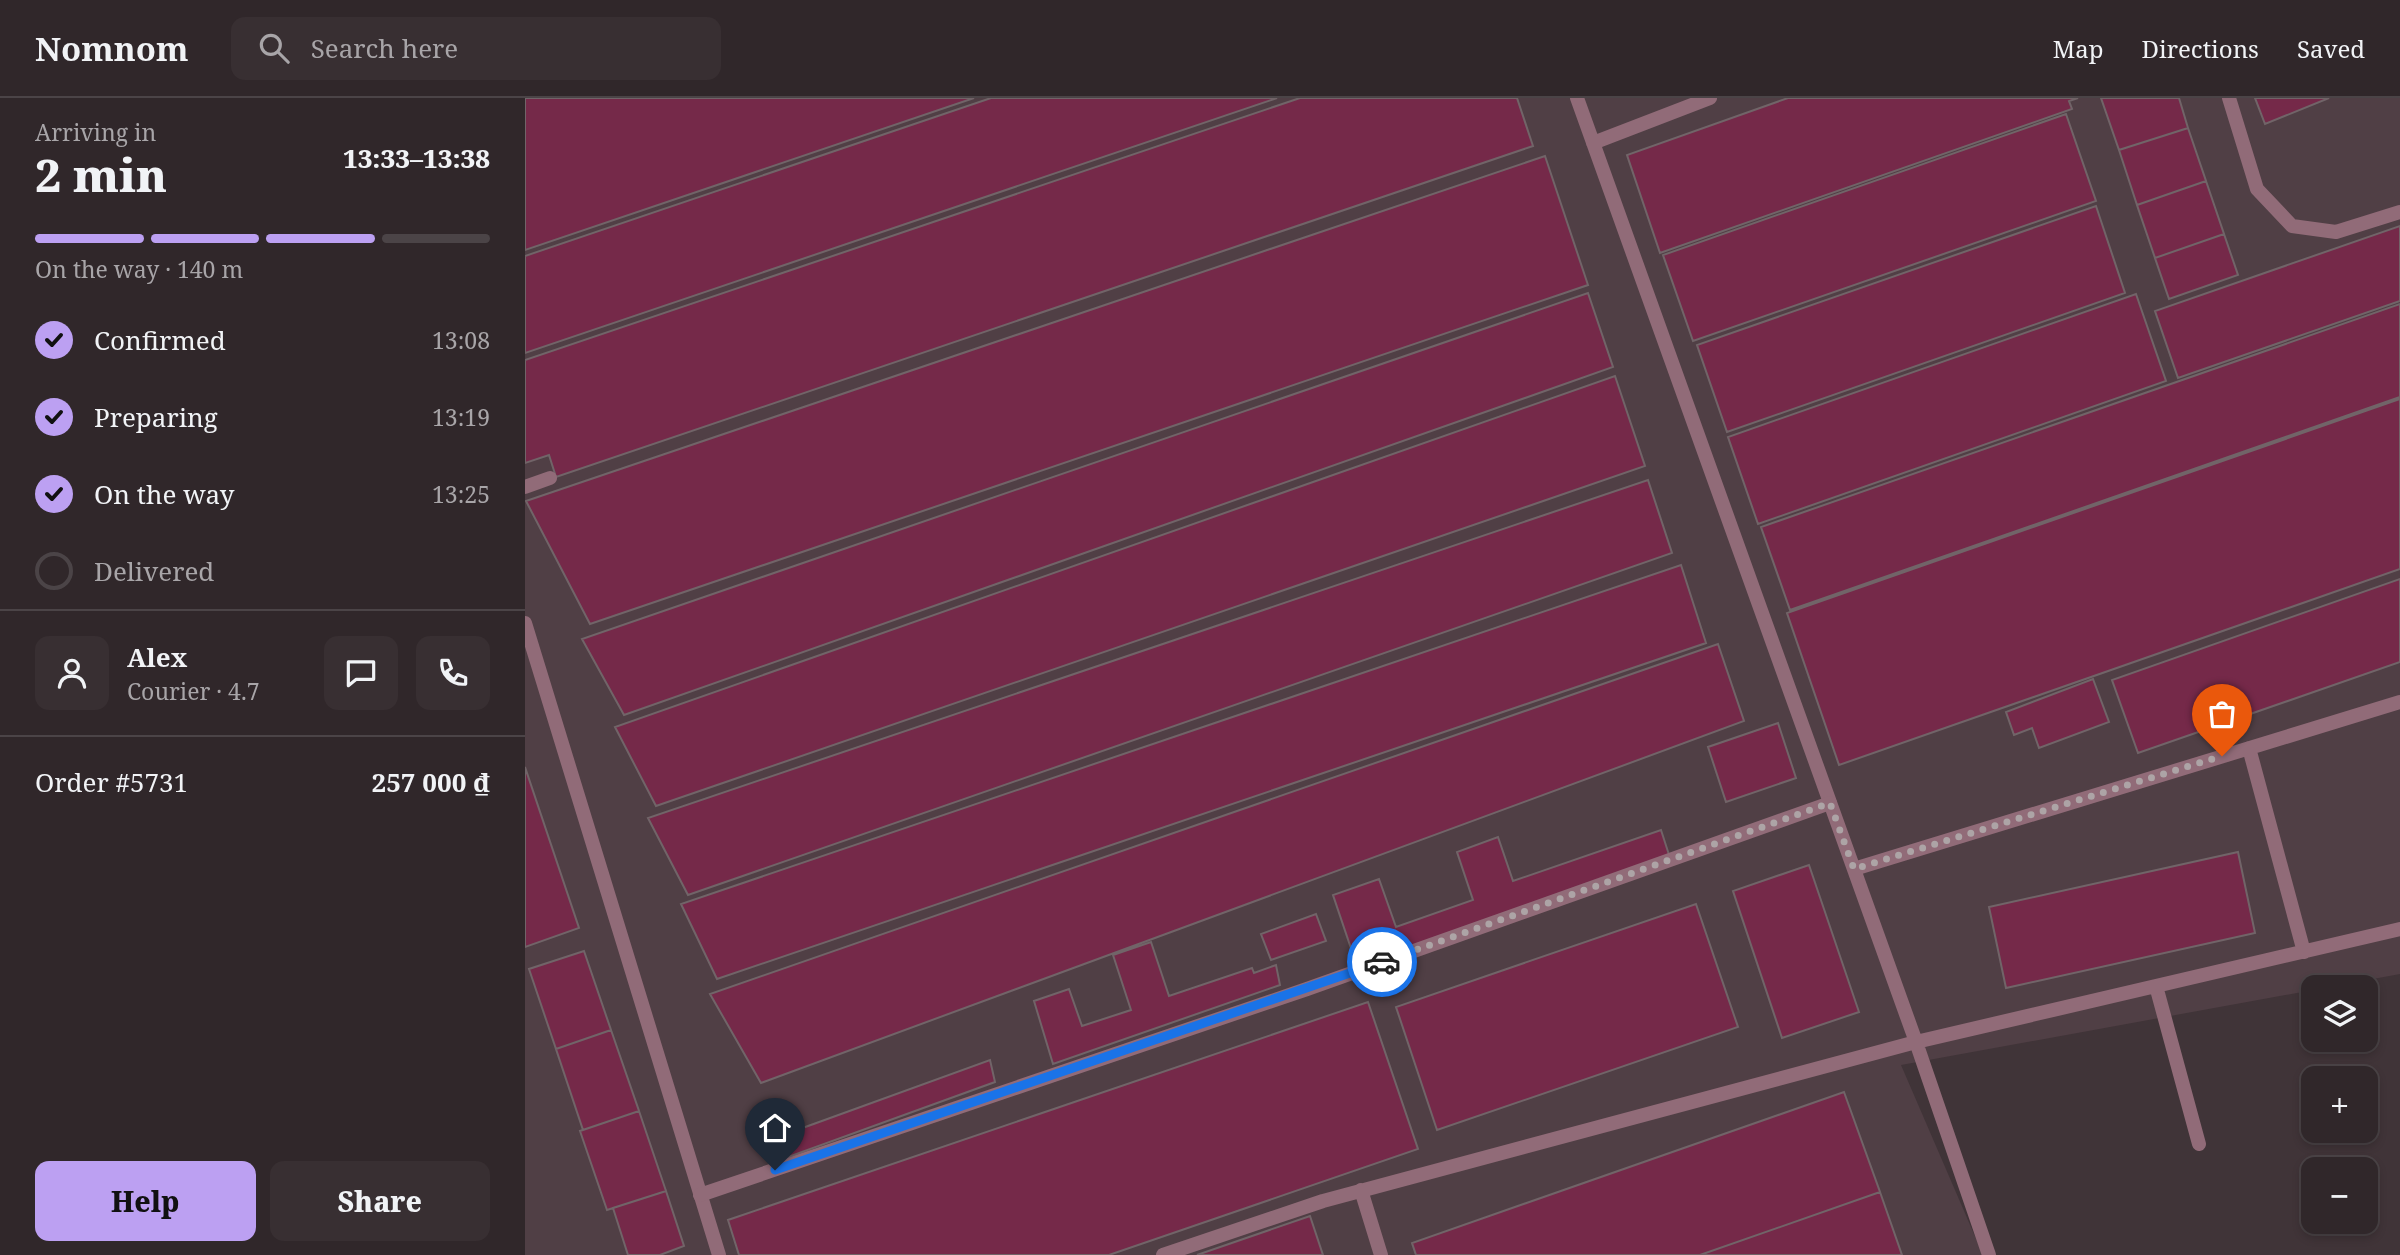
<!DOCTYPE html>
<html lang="en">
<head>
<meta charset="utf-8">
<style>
	body { margin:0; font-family:"Noto Serif",serif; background:#382f32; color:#f1f3f6; height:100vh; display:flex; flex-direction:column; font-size:26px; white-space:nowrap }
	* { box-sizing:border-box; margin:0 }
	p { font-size:23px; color:#a8a5a8 }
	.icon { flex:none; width:38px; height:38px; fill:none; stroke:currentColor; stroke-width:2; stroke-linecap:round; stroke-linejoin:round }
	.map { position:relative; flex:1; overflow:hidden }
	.details { display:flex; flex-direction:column; background:#30272a; width:525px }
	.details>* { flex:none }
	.fabs { position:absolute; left:1776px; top:877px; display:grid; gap:14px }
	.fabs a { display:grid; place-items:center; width:77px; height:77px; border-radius:14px; background:#30272a; box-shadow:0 4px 10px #0003,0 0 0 2px #4b4447; font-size:35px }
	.pin { position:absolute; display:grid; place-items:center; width:60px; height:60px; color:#fff; margin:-72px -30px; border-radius:50% 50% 50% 0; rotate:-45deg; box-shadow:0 0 7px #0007 }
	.pin .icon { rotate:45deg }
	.courier { position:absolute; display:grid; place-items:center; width:70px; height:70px; margin:-35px; border:5px solid #1a73e8; border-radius:50%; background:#fff; color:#222; box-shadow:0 2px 9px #0007 }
	.head em { font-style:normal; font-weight:800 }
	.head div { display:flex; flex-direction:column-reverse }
	.head { display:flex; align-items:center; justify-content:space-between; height:119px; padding:0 35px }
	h1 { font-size:46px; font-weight:800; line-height:52px }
	.bar { display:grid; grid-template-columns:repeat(4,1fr); gap:10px 7px; align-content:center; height:84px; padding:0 35px }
	.bar i { height:9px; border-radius:5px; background:#4b4447 }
	.bar .current { background:#bca0f2 }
	.bar p { grid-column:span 4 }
	.line { display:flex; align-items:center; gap:18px; padding:0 35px; border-top:2px solid #4b4447 }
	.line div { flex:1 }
	.round { display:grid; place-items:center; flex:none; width:74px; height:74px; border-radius:14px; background:#382f32 }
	ol { padding:0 35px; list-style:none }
	li { display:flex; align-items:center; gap:21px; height:77px }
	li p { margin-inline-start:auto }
	li .icon { padding:7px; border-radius:50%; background:#bca0f2; color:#111; stroke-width:4 }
	li:last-child { color:#a8a5a8 }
	li i { width:38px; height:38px; border:4px solid #4b4447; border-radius:50% }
	.action { display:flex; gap:14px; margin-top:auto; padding:14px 35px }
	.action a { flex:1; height:80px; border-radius:14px; background:#bca0f2; color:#111; font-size:28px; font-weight:800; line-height:80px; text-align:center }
	.action a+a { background:#382f32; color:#f1f3f6 }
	header { display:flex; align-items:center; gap:42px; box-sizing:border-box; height:98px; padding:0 35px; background:#30272a; border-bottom:2px solid #4b4447 }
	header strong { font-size:33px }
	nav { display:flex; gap:38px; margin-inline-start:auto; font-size:24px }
	.search { width:490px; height:63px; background:#382f32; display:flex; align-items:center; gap:18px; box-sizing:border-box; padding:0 24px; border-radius:14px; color:#a8a5a8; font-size:26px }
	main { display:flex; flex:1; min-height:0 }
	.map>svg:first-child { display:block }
</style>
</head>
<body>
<header>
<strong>Nomnom</strong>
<div class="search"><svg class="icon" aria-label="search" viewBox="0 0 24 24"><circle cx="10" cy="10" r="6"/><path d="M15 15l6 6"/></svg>Search here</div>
<nav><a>Map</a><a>Directions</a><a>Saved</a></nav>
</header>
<main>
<section class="details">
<div class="head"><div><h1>2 min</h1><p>Arriving in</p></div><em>13:33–13:38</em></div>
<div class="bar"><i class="current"></i><i class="current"></i><i class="current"></i><i></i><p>On the way · 140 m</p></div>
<ol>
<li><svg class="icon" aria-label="check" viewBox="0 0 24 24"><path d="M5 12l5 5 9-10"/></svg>Confirmed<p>13:08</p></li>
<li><svg class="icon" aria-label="check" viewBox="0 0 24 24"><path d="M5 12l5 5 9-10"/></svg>Preparing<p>13:19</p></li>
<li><svg class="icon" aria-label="check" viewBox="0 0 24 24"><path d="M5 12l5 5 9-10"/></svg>On the way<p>13:25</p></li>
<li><i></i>Delivered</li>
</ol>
<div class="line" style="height:126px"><a class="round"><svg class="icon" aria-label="person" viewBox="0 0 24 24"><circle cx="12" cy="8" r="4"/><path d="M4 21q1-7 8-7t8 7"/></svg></a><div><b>Alex</b><p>Courier · 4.7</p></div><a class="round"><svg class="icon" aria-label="chat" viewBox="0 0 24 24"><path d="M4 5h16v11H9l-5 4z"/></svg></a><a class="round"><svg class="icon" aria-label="phone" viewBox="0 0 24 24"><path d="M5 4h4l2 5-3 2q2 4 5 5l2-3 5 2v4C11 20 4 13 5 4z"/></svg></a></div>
<div class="line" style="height:91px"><div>Order #5731</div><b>257 000 ₫</b></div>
<div class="action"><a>Help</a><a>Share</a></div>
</section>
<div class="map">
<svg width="1875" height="1157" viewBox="0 0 1875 1157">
	<rect width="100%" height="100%" fill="#403438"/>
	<path fill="#503f45" d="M 0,0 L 1875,0 L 1875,876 L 1804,889 L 1788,889 L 1788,892 L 1376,967 L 1458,1157 L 0,1157 Z"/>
	<path fill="#752949" stroke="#716468" stroke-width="2" d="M 0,0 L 449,0 L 0,152 Z
		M 466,0 L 752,0 L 0,255 L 0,158 Z
		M 775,0 L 992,0 L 1008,48 L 31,379 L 24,357 L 0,365 L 0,262 Z
		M 1263,0 L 1553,0 L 1544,3 L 1547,11 L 1135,155 L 1102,57 Z
		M 1576,0 L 1654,0 L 1663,30 L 1594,52 Z
		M 1730,0 L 1804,0 L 1740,26 Z
		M 1541,16 L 1571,103 L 1168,243 L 1138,157 Z
		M 1663,30 L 1681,83 L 1612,107 L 1594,52 Z
		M 1020,58 L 1063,187 L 65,526 L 1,403 Z
		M 1681,83 L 1699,136 L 1630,160 L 1612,107 Z
		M 1571,108 L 1600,195 L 1202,334 L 1172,247 Z
		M 1875,128 L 1875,203 L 1653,280 L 1630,213 Z
		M 1699,136 L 1713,177 L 1644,201 L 1630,160 Z
		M 1063,195 L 1088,269 L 99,617 L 57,541 Z
		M 1611,196 L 1641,283 L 1233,426 L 1203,339 Z
		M 1875,206 L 1875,299 L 1265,512 L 1236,429 Z
		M 1090,278 L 1120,368 L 131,708 L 90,629 Z
		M 1875,301 L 1875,471 L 1314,667 L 1262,515 Z
		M 1123,382 L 1147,455 L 163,797 L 123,720 Z
		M 1156,467 L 1181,545 L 192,881 L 156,806 Z
		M 1875,481 L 1875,564 L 1613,655 L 1587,582 Z
		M 1193,546 L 1219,623 L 236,985 L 185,896 Z
		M 1568,581 L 1584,624 L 1514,650 L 1507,630 L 1489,637 L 1481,614 Z
		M 1253,625 L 1271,680 L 1201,704 L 1183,649 Z
		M 0,669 L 54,830 L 0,849 Z
		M 1136,732 L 1146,763 L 833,871 L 808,797 L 854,781 L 871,829 L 948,802 L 932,754 L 973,739 L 988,783 Z
		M 1713,754 L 1730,835 L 1481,890 L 1464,809 Z
		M 1284,767 L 1334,914 L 1257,940 L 1208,793 Z
		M 1171,806 L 1213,929 L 912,1032 L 871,909 Z
		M 791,816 L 801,843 L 746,862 L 736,836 Z
		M 626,844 L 644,898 L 727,870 L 729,875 L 751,867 L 755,887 L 528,966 L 509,903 L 544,891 L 557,928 L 606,912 L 588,857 Z
		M 59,853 L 86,932 L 31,951 L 4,871 Z
		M 843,904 L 893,1051 L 584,1157 L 214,1157 L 203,1122 Z
		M 86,932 L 114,1013 L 58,1032 L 31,951 Z
		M 465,962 L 470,984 L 255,1062 L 250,1040 Z
		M 1319,994 L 1355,1094 L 1175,1157 L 891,1157 L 887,1145 Z
		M 114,1013 L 141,1093 L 82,1112 L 55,1033 Z
		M 141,1093 L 159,1148 L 135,1157 L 103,1157 L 88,1110 Z
		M 1355,1094 L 1377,1157 L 1175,1157 Z
		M 785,1118 L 798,1157 L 672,1157 Z"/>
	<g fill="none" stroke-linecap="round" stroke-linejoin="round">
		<path stroke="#916b78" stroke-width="14" d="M 1052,0 L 1391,944 L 1464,1157
			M 1704,0 L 1732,91 L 1767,128 L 1811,134 L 1875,114
			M 1068,45 L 1185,0
			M 0,389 L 25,380
			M 0,525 L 194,1157
			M 1724,650 L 1779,854
			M 1329,771 L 1875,604
			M 1631,888 L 1674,1046
			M 836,1092 L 856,1157
			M 638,1157 L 798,1103 L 1391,944 L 1875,831"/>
		<path stroke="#916b78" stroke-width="14" d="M 175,1097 L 782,891 L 1305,705"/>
	</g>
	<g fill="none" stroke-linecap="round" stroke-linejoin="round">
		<path stroke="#ada4a6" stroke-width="7" stroke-dasharray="0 12.6" d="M 857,864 L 1305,705 L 1329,771 L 1697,658"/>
		<path stroke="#1a73e8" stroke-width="9" d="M 250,1072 L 857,864"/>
	</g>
</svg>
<div class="fabs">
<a><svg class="icon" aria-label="layers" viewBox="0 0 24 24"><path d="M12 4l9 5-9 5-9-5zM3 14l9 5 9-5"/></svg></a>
<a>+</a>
<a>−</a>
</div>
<div class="pin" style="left:1697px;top:658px;background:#ea580c"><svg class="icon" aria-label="bag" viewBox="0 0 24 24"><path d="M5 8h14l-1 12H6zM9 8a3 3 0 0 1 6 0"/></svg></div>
<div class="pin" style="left:250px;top:1072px;background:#1f2937"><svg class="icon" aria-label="home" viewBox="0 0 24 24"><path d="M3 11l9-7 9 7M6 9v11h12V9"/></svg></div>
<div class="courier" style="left:857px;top:864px"><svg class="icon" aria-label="car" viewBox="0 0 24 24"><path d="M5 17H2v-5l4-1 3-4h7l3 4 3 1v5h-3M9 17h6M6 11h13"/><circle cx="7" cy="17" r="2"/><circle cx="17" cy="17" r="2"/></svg></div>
</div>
</main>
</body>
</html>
